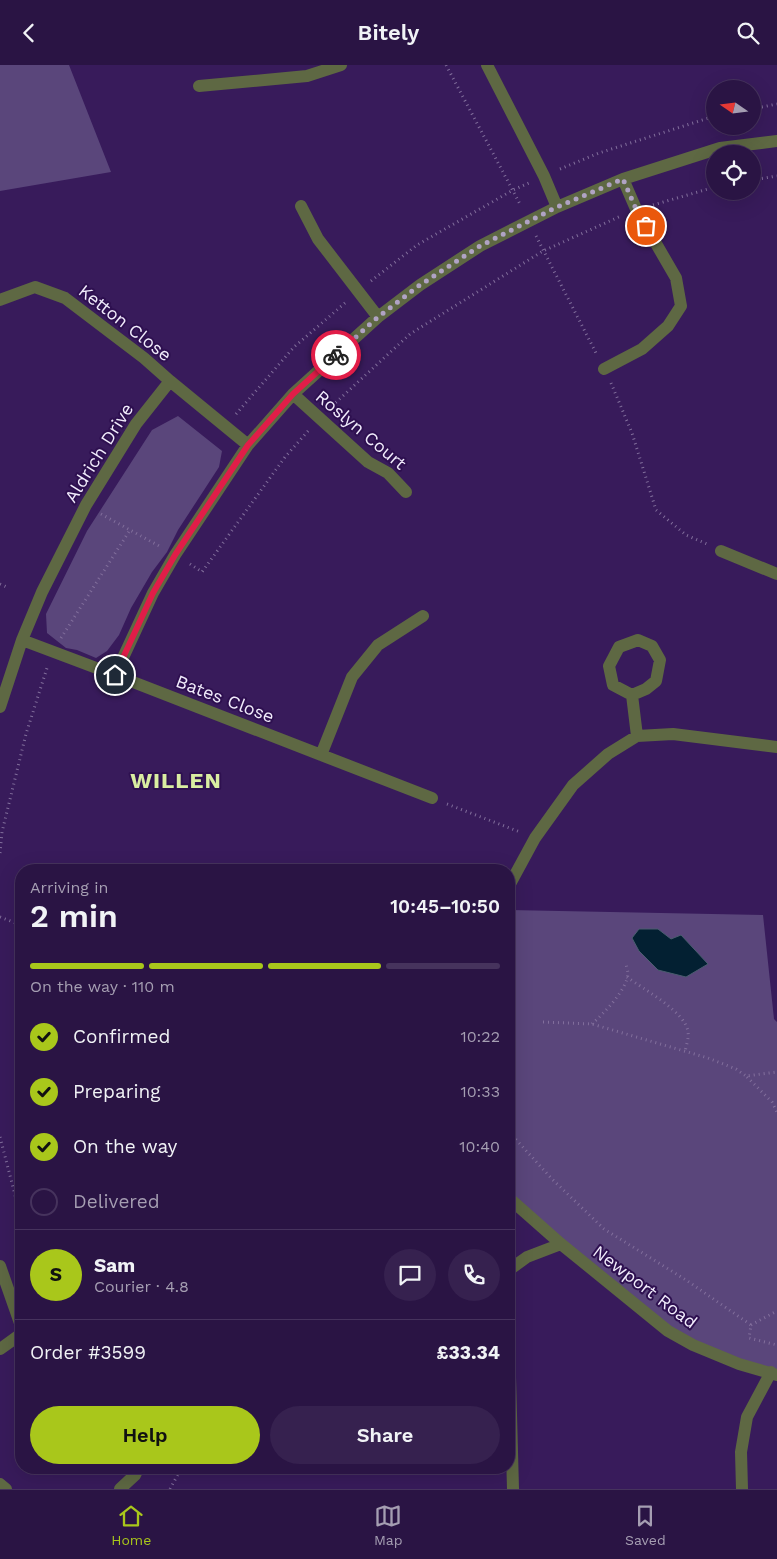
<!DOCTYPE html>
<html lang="en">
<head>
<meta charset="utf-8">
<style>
	body { margin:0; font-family:"Work Sans",sans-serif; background:#36214f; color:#f1f3f6; height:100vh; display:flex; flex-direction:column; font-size:19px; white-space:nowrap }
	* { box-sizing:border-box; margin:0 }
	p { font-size:16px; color:#a59eb2 }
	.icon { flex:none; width:28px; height:28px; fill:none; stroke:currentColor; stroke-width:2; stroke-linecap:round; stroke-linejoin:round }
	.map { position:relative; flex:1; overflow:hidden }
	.details { position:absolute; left:15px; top:799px; width:500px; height:610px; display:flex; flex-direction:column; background:#2a1444; border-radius:20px; box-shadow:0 5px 20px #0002,0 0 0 1px #46335d }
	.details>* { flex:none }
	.needle { width:32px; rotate:284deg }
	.buttons { position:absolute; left:706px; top:15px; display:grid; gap:10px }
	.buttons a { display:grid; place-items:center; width:55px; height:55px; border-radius:50%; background:#2a1444; box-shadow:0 5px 20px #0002,0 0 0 1px #46335d; font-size:25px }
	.pin { position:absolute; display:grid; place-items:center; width:42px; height:42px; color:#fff; margin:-21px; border:2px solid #fff; border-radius:50%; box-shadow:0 1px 5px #0007 }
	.courier { position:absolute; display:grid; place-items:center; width:50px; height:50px; margin:-25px; border:4px solid #e11d48; border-radius:50%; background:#fff; color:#222; box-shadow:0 1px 6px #0007 }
	.summary em { font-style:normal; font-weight:600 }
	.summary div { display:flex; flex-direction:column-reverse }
	.summary { display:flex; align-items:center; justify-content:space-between; height:85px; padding:0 15px }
	h1 { font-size:32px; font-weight:600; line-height:38px }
	.bar { display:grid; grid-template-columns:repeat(4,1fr); gap:8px 5px; align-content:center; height:60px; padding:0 15px }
	.bar i { height:6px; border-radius:4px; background:#46335d }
	.bar .selected { background:#a9c71b }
	.bar p { grid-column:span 4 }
	.line { display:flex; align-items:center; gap:12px; padding:0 15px; border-top:1px solid #46335d }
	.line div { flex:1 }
	.round { display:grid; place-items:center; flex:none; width:52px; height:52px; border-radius:26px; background:#36214f }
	ol { padding:0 15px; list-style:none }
	li { display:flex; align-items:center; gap:15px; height:55px }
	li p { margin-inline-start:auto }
	li .icon { padding:5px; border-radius:50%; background:#a9c71b; color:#111; stroke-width:4 }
	li:last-child { color:#a59eb2 }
	li i { width:28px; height:28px; border:2px solid #46335d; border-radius:50% }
	.primary-button { display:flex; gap:10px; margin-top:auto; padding:10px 15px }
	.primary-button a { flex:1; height:58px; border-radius:30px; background:#a9c71b; color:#111; font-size:20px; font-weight:600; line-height:58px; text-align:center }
	.primary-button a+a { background:#36214f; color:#f1f3f6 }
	header { display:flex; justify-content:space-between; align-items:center; height:65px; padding:0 15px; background:#2a1444; font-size:22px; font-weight:600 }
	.menu { display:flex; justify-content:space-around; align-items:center; height:70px; border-top:1px solid #46335d; background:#2a1444; font-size:14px; color:#a59eb2 }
	.menu a { display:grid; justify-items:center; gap:2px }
	.menu .selected { color:#a9c71b }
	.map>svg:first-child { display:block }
</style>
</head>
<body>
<header><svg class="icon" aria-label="back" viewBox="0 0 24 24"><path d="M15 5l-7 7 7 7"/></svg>Bitely<svg class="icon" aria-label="search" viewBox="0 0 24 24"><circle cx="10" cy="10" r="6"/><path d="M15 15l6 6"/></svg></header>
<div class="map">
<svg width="777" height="1424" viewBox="0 0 777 1424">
	<rect width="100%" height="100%" fill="#381b5b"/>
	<path fill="#5a467b" d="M 0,0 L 69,0 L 111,107 L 0,126 Z
		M 178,351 L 222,386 L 219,402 L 178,465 L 167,487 L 152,507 L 131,543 L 119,570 L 107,586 L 96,593 L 77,585 L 66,583 L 47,568 L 46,549 L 87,466 L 152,365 Z
		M 509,845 L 763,850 L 774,954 L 777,957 L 777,1310 L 693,1280 L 509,1133 Z"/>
	<path fill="#032032" stroke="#4a5d6f" d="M 639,864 L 658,864 L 671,874 L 681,870 L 708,899 L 686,912 L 658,905 L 639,886 L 632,873 Z"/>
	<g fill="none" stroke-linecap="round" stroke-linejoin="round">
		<path stroke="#826f9c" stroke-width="3" stroke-dasharray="1 4" stroke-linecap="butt" d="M 446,0 L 521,141
			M 752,44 L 777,39
			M 560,104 L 599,88 L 715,51
			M 752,115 L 777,111
			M 653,140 L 715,122
			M 536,171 L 596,288
			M 371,216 L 417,180 L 513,125 L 529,118
			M 611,318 L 632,368 L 656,445 L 686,470 L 707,479
			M 332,341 L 410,269 L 543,186 L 621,151
			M 236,349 L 294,282 L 345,238
			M 101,449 L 130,465
			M 190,499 L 202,507 L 285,392 L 309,365
			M 0,519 L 9,523
			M 61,573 L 130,465 L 161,482
			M 447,739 L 520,767
			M 0,788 L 2,767 L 26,669 L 47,603
			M 0,852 L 21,860
			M 627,912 C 643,924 686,947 688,967 C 689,973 686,981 685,987
			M 543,957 L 592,959 L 708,993 L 736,1004 L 746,1011 L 777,1007
			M 592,959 C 604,948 626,926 628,909 C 628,906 626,901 626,897
			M 747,1012 L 772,1037 L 777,1047
			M 509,1067 L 552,1114 L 604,1164 L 686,1215 L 751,1260 L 749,1273 L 777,1280
			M 0,1072 L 21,1153
			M 751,1260 L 777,1246
			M 170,1424 L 182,1402"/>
		<path stroke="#5e6843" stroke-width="12" d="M 487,0 L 544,111 L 557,142
			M 199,21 L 307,11 L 341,0
			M 301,141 L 318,174 L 378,252
			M 0,235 L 35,222 L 65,233 L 144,293 L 170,316
			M 604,304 L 642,284 L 668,261 L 681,241 L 676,213 L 636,144 L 623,114
			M 293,329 L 368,397 L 388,408 L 406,427
			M 721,486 L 777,509
			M 22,575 L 42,527 L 86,440 L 136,359 L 170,316 L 248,380
			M 115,610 L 432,733
			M 632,630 L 646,624 L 656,616 L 660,595 L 652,581 L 638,575 L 619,582 L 609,601 L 613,620 L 632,630 L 637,671
			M 0,642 L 22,575 L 115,610 L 153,528 L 175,490 L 248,380 L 293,329 L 378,252 L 420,220 L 480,181 L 557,142 L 623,114 L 720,83 L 777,76
			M 321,690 L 352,612 L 378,580 L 423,551
			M 509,821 L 535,773 L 573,720 L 608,689 L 637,671 L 673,669 L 777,682
			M 509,1133 L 561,1179 L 668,1266 L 693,1280 L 739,1299 L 777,1310
			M 0,1201 L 21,1261
			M 509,1205 L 527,1192 L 561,1179
			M 0,1284 L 21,1269
			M 509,1304 L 510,1312 L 513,1424
			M 0,1419 L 6,1424
			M 120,1424 L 135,1410 L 139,1402
			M 742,1424 L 741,1387 L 747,1352 L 771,1307"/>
	</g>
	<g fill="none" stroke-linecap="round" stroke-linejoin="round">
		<path stroke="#b0a3c4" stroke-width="5" stroke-dasharray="0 9" d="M 336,290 L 378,252 L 420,220 L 480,181 L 557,142 L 623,114 L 636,144 L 646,161"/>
		<path stroke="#e11d48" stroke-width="6" d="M 115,610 L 153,528 L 175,490 L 248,380 L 293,329 L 336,290"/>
	</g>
	<g text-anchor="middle" stroke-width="4" stroke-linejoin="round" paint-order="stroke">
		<g font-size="18" fill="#f1ecfc" stroke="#2e1050">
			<text transform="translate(125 258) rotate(38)" y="6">Ketton Close</text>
			<text transform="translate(361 365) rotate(40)" y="6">Roslyn Court</text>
			<text transform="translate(99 388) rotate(-58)" y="6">Aldrich Drive</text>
			<text transform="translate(225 634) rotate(21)" y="6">Bates Close</text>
			<text transform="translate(645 1222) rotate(37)" y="6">Newport Road</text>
		</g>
		<g font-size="22" font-weight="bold" letter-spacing="1" fill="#d9eda1" stroke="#2e1050">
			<text x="176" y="723">WILLEN</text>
		</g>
	</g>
</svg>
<div class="buttons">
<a><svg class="needle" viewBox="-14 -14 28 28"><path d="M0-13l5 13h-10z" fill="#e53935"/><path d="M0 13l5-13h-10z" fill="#a59eb2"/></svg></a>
<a><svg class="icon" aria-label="locate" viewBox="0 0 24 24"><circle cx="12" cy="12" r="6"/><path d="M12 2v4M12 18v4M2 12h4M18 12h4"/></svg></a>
</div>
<div class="pin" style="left:646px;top:161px;background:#ea580c"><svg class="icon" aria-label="bag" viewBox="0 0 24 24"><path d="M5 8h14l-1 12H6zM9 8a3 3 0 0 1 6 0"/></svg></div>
<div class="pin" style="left:115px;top:610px;background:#1f2937"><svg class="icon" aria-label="home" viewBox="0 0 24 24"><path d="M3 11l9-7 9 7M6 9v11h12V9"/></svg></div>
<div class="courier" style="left:336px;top:290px"><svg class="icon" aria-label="bike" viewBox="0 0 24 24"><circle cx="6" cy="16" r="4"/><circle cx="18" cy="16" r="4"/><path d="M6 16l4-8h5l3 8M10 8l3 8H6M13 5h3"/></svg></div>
<section class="details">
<div class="summary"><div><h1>2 min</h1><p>Arriving in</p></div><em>10:45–10:50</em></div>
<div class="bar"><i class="selected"></i><i class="selected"></i><i class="selected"></i><i></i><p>On the way · 110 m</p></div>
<ol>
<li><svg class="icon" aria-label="check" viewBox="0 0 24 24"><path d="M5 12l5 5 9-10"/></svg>Confirmed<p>10:22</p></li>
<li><svg class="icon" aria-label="check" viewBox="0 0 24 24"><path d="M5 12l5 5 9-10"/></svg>Preparing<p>10:33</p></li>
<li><svg class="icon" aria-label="check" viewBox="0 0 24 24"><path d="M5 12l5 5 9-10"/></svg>On the way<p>10:40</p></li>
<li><i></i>Delivered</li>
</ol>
<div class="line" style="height:90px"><b class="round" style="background:#a9c71b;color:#111">S</b><div><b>Sam</b><p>Courier · 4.8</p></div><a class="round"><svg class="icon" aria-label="chat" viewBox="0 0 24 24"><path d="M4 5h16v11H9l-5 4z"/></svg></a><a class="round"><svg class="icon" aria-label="phone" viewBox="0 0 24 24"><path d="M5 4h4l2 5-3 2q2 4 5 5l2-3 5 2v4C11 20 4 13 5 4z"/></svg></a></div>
<div class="line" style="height:65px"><div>Order #3599</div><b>£33.34</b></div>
<div class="primary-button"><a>Help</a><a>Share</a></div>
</section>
</div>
<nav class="menu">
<a class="selected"><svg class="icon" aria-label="home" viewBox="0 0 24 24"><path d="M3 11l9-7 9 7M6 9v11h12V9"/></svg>Home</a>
<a><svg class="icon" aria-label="map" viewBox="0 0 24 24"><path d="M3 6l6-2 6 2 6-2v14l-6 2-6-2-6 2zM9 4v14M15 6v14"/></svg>Map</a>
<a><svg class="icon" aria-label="saved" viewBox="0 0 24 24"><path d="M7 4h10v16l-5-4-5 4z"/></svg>Saved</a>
</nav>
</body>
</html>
